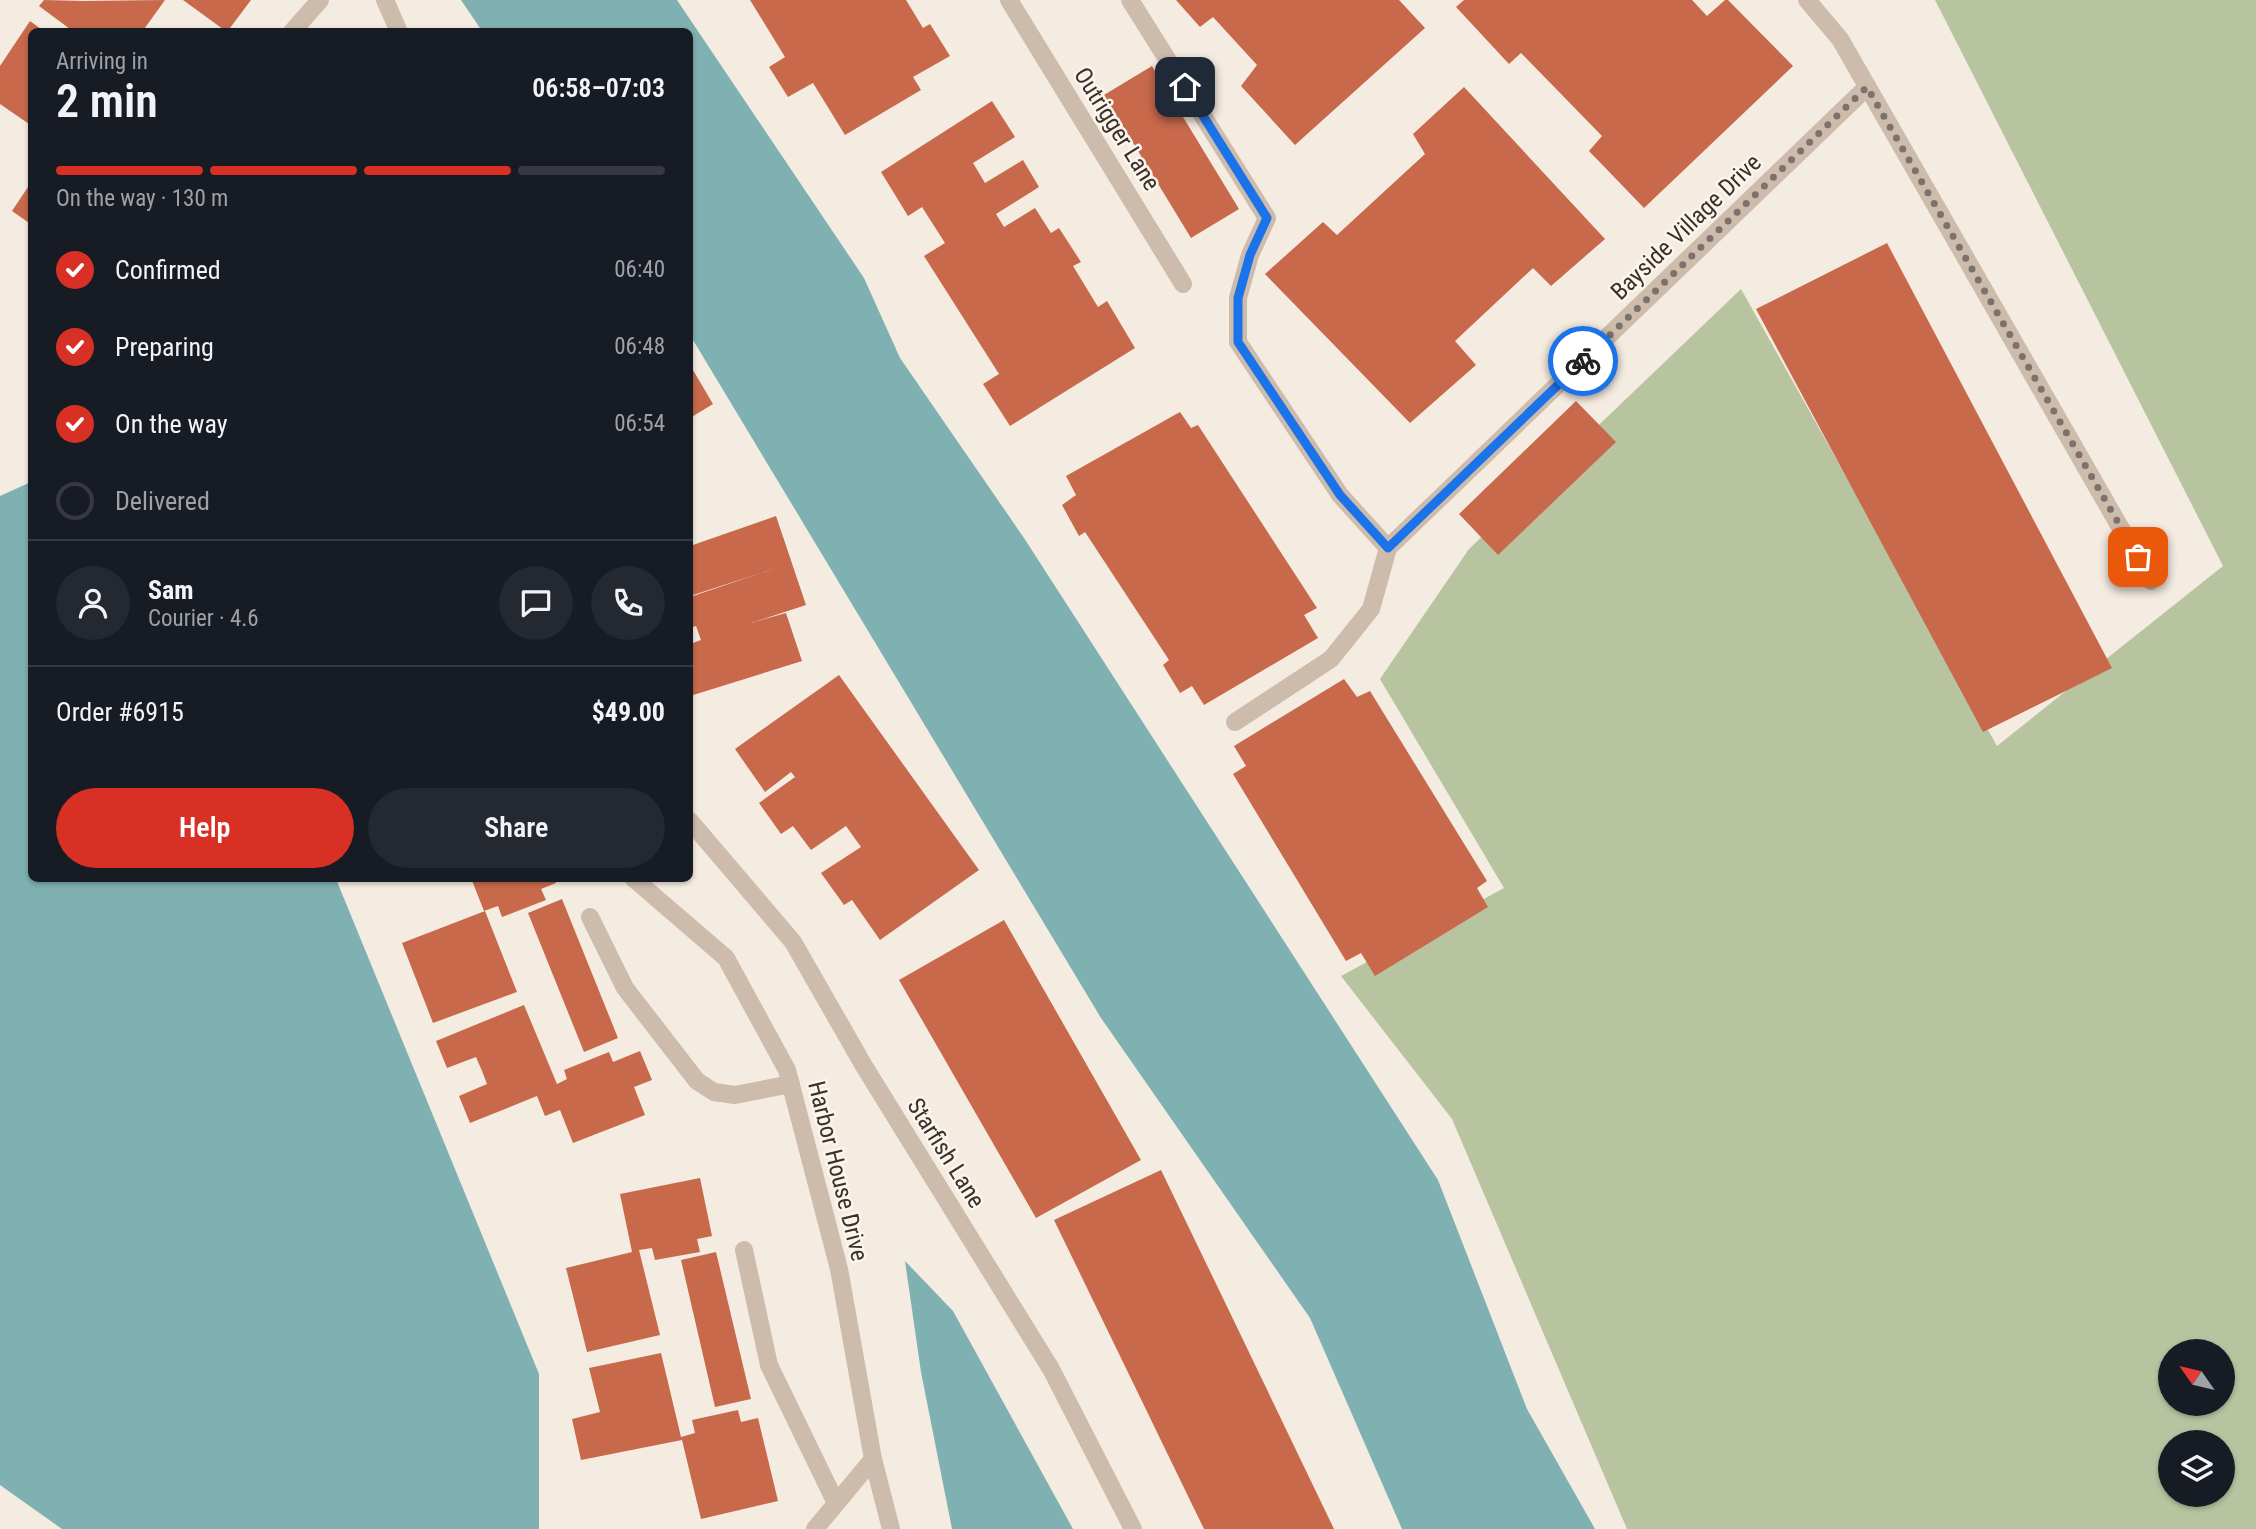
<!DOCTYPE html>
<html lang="en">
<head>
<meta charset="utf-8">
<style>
	body { margin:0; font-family:"Roboto Condensed",sans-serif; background:#242831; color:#f1f3f6; height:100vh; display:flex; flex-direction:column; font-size:26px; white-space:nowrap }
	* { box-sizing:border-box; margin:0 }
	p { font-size:23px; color:#9ea1a6 }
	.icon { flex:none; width:38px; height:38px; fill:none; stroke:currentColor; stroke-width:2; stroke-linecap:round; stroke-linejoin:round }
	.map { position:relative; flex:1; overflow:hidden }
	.drawer { position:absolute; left:28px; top:28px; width:665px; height:854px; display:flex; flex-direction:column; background:#171b24; border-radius:10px; box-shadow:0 2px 5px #0004 }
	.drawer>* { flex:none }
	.needle { width:46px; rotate:304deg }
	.controls { position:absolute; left:2158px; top:1339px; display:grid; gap:14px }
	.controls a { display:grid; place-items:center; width:77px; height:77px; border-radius:50%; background:#171b24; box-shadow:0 2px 5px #0004; font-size:35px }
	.pin { position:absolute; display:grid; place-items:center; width:60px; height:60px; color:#fff; margin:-30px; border-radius:14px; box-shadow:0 4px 10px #0006 }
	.courier { position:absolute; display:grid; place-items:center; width:70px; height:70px; margin:-35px; border:5px solid #1a73e8; border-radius:50%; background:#fff; color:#222; box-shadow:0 2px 9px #0007 }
	.overview em { font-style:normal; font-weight:600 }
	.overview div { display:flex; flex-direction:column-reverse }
	.overview { display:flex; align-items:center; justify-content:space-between; height:119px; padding:0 28px }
	h1 { font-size:46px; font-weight:600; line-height:52px }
	.bar { display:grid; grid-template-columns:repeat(4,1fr); gap:10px 7px; align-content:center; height:84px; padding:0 28px }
	.bar i { height:9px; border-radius:5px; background:#363941 }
	.bar .selected { background:#d93025 }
	.bar p { grid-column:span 4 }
	.line { display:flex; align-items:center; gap:18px; padding:0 28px; border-top:2px solid #363941 }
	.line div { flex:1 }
	.round { display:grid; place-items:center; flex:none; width:74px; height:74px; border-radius:37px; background:#242831 }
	ol { padding:0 28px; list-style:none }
	li { display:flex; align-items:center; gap:21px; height:77px }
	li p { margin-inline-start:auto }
	li .icon { padding:7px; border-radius:50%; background:#d93025; color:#fff; stroke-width:4 }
	li:last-child { color:#9ea1a6 }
	li i { width:38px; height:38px; border:4px solid #363941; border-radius:50% }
	.primary-button { display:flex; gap:14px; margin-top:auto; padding:14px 28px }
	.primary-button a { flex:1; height:80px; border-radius:42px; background:#d93025; color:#fff; font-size:28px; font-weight:600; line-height:80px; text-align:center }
	.primary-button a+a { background:#242831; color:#f1f3f6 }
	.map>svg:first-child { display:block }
</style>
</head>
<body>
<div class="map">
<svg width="2256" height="1529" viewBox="0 0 2256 1529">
	<rect width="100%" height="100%" fill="#f4ebe1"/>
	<path fill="#b8c4a0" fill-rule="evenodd" d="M 1935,0 L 2256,0 L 2256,1529 L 1627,1529 L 1452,1119 L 1341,976 L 1504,888 L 1380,679 L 1469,549 L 1741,289 L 1997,746 L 2223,566 ZM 2170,1351 L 2222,1351 L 2222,1404 L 2170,1404 ZM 2170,1442 L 2222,1442 L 2222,1494 L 2170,1494 Z"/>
	<path fill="#7fb0b2" d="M 461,0 L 677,0 L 864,278 L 900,358 L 1024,538 L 1438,1180 L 1527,1409 L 1595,1529 L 1402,1529 L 1310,1318 L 1101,1018 L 690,335 L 690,32 L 482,31 Z
		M 31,482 L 32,878 L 336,879 L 539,1374 L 539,1529 L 62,1529 L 0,1485 L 0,496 Z
		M 905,1261 L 953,1311 L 1073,1529 L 952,1529 L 921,1372 Z"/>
	<path fill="#c8694b" d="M 44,0 L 83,1 L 165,0 L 142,32 L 74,32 L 39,6 Z
		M 183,0 L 251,0 L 227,32 Z
		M 750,0 L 906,0 L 923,28 L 930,24 L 950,56 L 913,77 L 921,90 L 845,135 L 813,83 L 788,97 L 769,67 L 785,57 Z
		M 1176,0 L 1399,0 L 1425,28 L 1295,145 L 1241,86 L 1257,65 L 1213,17 L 1200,27 Z
		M 1464,0 L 1692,0 L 1707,16 L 1725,0 L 1728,0 L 1793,66 L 1644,208 L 1589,151 L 1602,136 L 1521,53 L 1509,64 L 1456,7 Z
		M 30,21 L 45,32 L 32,32 L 32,126 L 0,104 L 0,66 Z
		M 1152,66 L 1239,209 L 1191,238 L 1104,95 Z
		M 1464,87 L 1605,239 L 1551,286 L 1533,268 L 1455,341 L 1476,365 L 1410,423 L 1265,274 L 1323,222 L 1337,235 L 1425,154 L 1413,134 Z
		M 992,101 L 1015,137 L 973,163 L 985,183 L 1023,160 L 1039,187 L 996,214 L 1004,227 L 1035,208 L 1051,233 L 1059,228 L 1081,262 L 1073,266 L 1098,307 L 1107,301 L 1135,348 L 1010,426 L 983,384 L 999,374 L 924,256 L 945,243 L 922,207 L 908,216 L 881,172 Z
		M 32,181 L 32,225 L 12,211 Z
		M 1887,243 L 2112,668 L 1983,732 L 1756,309 Z
		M 690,365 L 713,404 L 690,418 Z
		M 1576,401 L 1616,442 L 1498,555 L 1459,514 Z
		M 1180,412 L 1191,428 L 1198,425 L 1317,608 L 1304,615 L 1318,638 L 1204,705 L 1192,686 L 1180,693 L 1163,665 L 1169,660 L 1085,532 L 1079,536 L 1062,505 L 1076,495 L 1066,476 Z
		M 776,516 L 806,605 L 751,623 L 786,613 L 802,661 L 690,696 L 690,644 L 701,640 L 696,626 L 690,628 L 690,597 L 776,568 L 690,596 L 690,546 Z
		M 839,675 L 979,870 L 880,940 L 852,900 L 844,905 L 821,873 L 861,847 L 846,826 L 811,850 L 793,826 L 781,834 L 759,803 L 795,777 L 791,772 L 765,792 L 735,749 Z
		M 1344,679 L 1357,697 L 1370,691 L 1487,881 L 1477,888 L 1488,907 L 1375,976 L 1361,953 L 1346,961 L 1233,774 L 1246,766 L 1234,746 Z
		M 471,878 L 554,878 L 556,883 L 541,889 L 546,900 L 502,917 L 498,906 L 484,911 Z
		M 562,899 L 618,1038 L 584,1052 L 528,913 Z
		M 485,911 L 517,992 L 433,1023 L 402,943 Z
		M 1004,920 L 1141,1160 L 1036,1218 L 899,980 Z
		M 524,1005 L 557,1084 L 567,1079 L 564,1070 L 609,1052 L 613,1062 L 640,1051 L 652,1080 L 634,1087 L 645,1115 L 573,1143 L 560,1110 L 545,1116 L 537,1096 L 470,1123 L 459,1096 L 487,1084 L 482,1071 L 476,1057 L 447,1068 L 436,1041 Z
		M 1161,1170 L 1220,1292 L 1334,1529 L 1204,1529 L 1054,1220 Z
		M 700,1178 L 712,1236 L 697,1239 L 700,1252 L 655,1260 L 652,1248 L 639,1250 L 660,1335 L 587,1352 L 566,1268 L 632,1252 L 620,1194 Z
		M 716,1252 L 751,1399 L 715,1407 L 681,1260 Z
		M 661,1353 L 681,1437 L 695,1433 L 692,1420 L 738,1410 L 741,1422 L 758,1418 L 778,1501 L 701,1519 L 682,1440 L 581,1460 L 572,1419 L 600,1412 L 589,1368 Z"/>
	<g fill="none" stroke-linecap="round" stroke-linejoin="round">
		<path stroke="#cdbbac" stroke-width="18" d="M 590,917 L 625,988 L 697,1081 L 714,1092 L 735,1095 L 791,1084
			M 744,1250 L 769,1365 L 836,1503"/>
		<path stroke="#cdbbac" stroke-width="18" d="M 385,0 L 399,32
			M 1009,0 L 1183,284
			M 1130,0 L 1267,218 L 1250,255 L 1238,298 L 1238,342 L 1340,495 L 1388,548
			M 1807,0 L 1840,39 L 2151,581
			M 292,32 L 320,0
			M 1235,722 L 1331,659 L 1371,609 L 1388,548 L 1867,87
			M 690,821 L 793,942 L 864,1066 L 1051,1369 L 1133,1529
			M 633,878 L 726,958 L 787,1070 L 839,1269 L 873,1459 L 891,1529
			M 815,1529 L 873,1459"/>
	</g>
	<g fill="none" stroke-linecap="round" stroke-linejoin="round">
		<path stroke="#7c716b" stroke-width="7" stroke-dasharray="0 12.6" d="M 1583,361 L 1867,87 L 2138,557"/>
		<path stroke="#1a73e8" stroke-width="9" d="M 1185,87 L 1267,218 L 1250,255 L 1238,298 L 1238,342 L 1340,495 L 1388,548 L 1583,361"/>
	</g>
	<g text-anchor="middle" stroke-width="5" stroke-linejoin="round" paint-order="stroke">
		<g font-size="24" fill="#3b302b" stroke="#fbf5ee">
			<text transform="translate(1117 129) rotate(58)" y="8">Outrigger Lane</text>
			<text transform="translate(1686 227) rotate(-44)" y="8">Bayside Village Drive</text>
			<text transform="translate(946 1153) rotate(58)" y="8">Starfish Lane</text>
			<text transform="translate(838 1171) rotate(76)" y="8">Harbor House Drive</text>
		</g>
	</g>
</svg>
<div class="controls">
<a><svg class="needle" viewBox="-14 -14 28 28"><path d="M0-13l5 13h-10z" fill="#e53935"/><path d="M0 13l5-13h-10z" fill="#9ea1a6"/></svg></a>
<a><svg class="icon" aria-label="layers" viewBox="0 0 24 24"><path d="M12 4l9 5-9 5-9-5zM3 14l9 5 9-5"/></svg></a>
</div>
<div class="pin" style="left:2138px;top:557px;background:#ea580c"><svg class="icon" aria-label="bag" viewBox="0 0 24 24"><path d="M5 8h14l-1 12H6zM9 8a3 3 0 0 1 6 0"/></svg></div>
<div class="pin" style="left:1185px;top:87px;background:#1f2937"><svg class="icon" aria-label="home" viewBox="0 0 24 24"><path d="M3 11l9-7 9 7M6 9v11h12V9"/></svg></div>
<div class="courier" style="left:1583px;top:361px"><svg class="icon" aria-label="bike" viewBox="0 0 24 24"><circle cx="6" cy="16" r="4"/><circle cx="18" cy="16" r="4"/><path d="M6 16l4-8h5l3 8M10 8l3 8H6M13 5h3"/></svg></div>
<section class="drawer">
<div class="overview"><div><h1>2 min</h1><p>Arriving in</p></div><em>06:58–07:03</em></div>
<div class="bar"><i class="selected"></i><i class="selected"></i><i class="selected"></i><i></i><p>On the way · 130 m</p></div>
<ol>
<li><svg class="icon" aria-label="check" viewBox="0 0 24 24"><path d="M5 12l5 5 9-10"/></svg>Confirmed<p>06:40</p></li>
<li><svg class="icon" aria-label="check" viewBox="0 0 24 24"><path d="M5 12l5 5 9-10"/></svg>Preparing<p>06:48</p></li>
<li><svg class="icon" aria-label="check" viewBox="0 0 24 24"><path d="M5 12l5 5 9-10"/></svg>On the way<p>06:54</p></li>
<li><i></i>Delivered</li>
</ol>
<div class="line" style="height:126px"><a class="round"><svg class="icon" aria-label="person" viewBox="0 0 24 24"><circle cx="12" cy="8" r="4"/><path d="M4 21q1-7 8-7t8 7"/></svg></a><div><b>Sam</b><p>Courier · 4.6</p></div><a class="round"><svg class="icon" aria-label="chat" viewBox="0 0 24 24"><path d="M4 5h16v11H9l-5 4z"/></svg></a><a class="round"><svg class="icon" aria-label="phone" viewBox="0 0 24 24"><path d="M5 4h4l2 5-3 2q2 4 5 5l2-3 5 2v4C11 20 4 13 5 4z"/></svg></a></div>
<div class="line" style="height:91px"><div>Order #6915</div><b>$49.00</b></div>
<div class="primary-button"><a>Help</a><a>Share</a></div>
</section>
</div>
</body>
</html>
